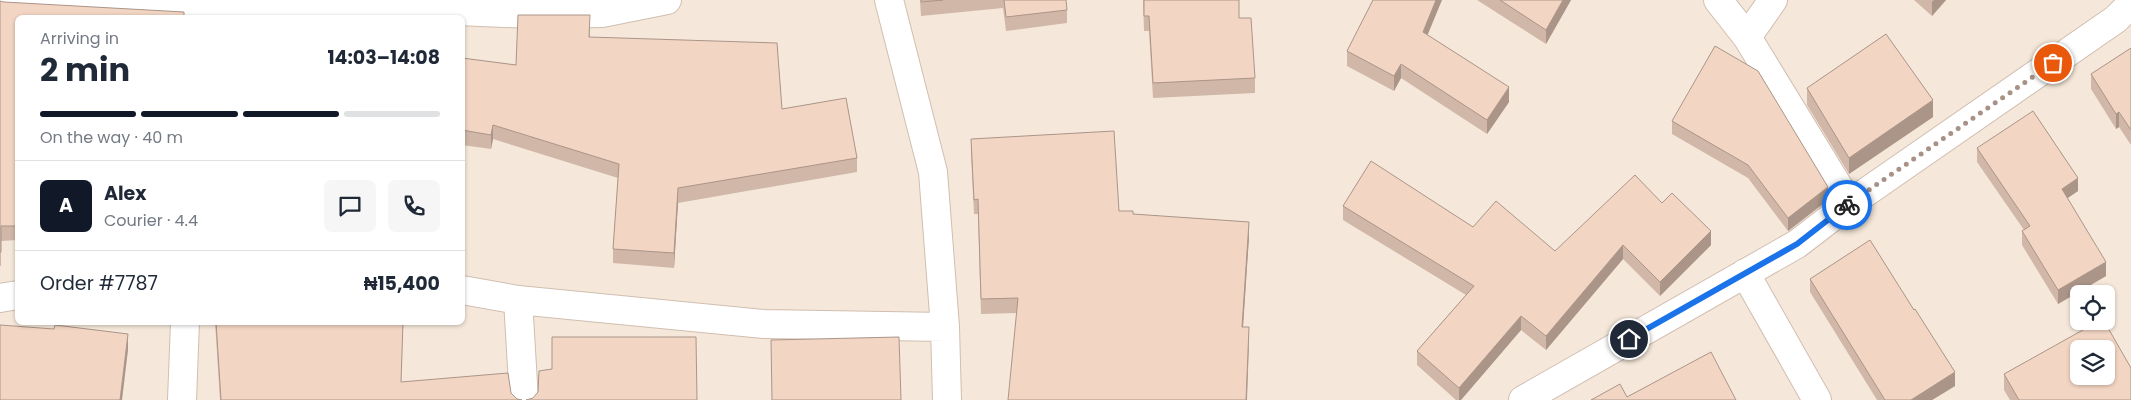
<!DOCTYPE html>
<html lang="en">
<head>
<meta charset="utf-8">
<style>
	body { margin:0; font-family:Poppins,sans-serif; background:#f6f6f7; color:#1f2937; height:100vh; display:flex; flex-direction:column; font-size:19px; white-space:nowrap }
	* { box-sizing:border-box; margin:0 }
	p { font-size:16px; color:#747a83 }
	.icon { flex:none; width:28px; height:28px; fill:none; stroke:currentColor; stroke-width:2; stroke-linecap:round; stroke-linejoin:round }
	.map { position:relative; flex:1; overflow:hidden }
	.side { position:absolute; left:15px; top:15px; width:450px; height:310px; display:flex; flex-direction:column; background:#fff; border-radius:8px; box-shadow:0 1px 4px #0004 }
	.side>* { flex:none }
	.controls { position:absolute; left:2070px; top:285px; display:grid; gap:10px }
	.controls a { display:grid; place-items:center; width:45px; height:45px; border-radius:8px; background:#fff; box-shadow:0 1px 4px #0004; font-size:25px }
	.pin { position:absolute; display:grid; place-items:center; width:42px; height:42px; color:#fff; margin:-21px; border:2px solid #fff; border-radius:50%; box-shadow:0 1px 5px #0007 }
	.courier { position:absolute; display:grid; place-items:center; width:50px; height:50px; margin:-25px; border:4px solid #1a73e8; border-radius:50%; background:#fff; color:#222; box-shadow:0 1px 6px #0007 }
	.summary em { font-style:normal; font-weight:700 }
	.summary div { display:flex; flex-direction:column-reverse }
	.summary { display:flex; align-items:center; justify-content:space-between; height:85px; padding:0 25px }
	h1 { font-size:32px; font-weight:700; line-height:38px }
	.bar { display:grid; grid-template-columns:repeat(4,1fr); gap:8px 5px; align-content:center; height:60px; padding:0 25px }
	.bar i { height:6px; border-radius:4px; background:#e0e1e3 }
	.bar .current { background:#111827 }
	.bar p { grid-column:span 4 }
	.line { display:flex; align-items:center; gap:12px; padding:0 25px; border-top:1px solid #e0e1e3 }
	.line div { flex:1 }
	.round { display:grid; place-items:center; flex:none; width:52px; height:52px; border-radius:8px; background:#f6f6f7 }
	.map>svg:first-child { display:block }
</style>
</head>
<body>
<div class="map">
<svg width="2131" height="400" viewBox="0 0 2131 400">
	<rect width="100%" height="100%" fill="#fdf6ec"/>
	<path fill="#f5e8da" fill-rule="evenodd" d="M 0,0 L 2131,0 L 2131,400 L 0,400 ZM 18,18 L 462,18 L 462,322 L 18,322 ZM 2079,294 L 2106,294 L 2106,321 L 2079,321 ZM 2079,349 L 2106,349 L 2106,376 L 2079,376 Z"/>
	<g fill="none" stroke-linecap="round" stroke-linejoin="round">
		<g stroke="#d1beb0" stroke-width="30">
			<path id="street" d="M 0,0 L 173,11 L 360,7 L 531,14 L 602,13 L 667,0
				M 889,0 L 933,172 L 945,327 L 947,400
				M 1718,0 L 1747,37 L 1849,204
				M 1747,37 L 1773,0
				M 1745,273 L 1817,400
				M 462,290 L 518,300 L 764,324 L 945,327
				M 0,298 L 18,295
				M 518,300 L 524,400
				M 182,400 L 185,322
				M 1523,400 L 1797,244 L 1849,204 L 2116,19 L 2131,4"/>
		</g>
		<use href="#street" stroke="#fff" stroke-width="28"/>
	</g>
	<path fill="#d1b7a8" d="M 920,0 L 1066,0 L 1067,10 L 1067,23 L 1006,31 L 1003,8 L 921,16 Z
		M 1143,0 L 1239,0 L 1239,18 L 1255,78 L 1255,93 L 1153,98 L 1149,31 L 1144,31 Z
		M 1477,0 L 1571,0 L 1546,44 Z
		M 1914,0 L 1946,0 L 1932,16 Z
		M 0,1 L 18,18 L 18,240 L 1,241 L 1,266 L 0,266 Z
		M 590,29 L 590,37 L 782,109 L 857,158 L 857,172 L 678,203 L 674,268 L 613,263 L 613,249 L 618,178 L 493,139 L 491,149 L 462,145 L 462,58 L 516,65 Z
		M 1428,35 L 1509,102 L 1487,134 L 1401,78 L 1394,91 L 1347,66 L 1347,51 Z
		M 2131,48 L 2131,145 L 2119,127 L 2116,129 L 2091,89 L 2091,74 Z
		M 1807,88 L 1933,117 L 1849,174 L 1807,105 Z
		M 1672,121 L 1828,200 L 1788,231 L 1748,178 L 1672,134 Z
		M 971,139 L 1119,211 L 1249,237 L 1243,327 L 1249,342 L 1017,313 L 981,314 L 978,214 L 974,214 L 971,154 Z
		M 1977,148 L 2078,191 L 2067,198 L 2106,276 L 2058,304 L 2022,245 L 2022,231 L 2024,230 L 1977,162 Z
		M 1662,203 L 1711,245 L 1660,296 L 1623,259 L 1546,350 L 1521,330 L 1461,400 L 1456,400 L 1417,365 L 1417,351 L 1466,295 L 1343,220 L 1343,206 L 1473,227 L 1555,251 Z
		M 1810,279 L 1914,310 L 1955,386 L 1932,400 L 1877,400 L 1810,292 Z
		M 215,322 L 403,322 L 401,382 L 511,393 L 517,399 L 522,400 L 220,400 Z
		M 2004,374 L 2131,400 L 2010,400 L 2004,390 Z"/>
	<path fill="#aa9588" d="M 1436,0 L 1442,0 L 1423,46 L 1423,32 Z
		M 1563,0 L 1571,0 L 1546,44 L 1546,30 Z
		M 1934,0 L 1946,0 L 1932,16 L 1932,2 Z
		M 1401,64 L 1401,78 L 1394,91 L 1394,76 Z
		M 1509,87 L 1509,102 L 1487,134 L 1487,120 Z
		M 1933,100 L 1933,117 L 1849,174 L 1849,158 Z
		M 2119,112 L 2119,127 L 2116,129 L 2116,114 Z
		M 493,125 L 493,139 L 491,149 L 491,135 Z
		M 2078,178 L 2078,191 L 2062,202 L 2062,189 Z
		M 1828,187 L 1828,200 L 1788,231 L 1788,218 Z
		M 678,188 L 678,203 L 674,268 L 674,253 Z
		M 1249,222 L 1249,237 L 1242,342 L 1242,327 Z
		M 1711,231 L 1711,245 L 1660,296 L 1660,282 Z
		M 1623,245 L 1623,259 L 1546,350 L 1546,336 Z
		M 2106,262 L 2106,276 L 2058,304 L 2058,290 Z
		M 1521,316 L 1521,330 L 1461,400 L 1459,400 L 1459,388 Z
		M 1249,327 L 1249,342 L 1247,400 L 1246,400 Z
		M 128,334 L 128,350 L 122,400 L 120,400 Z
		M 1955,372 L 1955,386 L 1932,400 L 1911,400 Z"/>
	<path fill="#f3d5c3" stroke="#aa9588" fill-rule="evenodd" d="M 921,0 L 943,0 L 921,2 Z
		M 1004,0 L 1066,0 L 1067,10 L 1006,17 Z
		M 1144,0 L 1239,0 L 1239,18 L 1251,18 L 1255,78 L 1153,83 L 1149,16 L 1144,16 Z
		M 1373,0 L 1436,0 L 1423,32 L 1509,87 L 1487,120 L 1401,64 L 1394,76 L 1347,51 Z
		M 1500,0 L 1563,0 L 1546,30 Z
		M 0,1 L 4,2 L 184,12 L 184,18 L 18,18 L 18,226 L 1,226 L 1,252 L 0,252 Z
		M 518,15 L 590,15 L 589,37 L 777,43 L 782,109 L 846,98 L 857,158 L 678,188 L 674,253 L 613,249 L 619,164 L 493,125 L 491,135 L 462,130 L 462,58 L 516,65 Z
		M 1886,34 L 1933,100 L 1849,158 L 1807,88 Z
		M 1715,46 L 1758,71 L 1828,187 L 1788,218 L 1748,165 L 1672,121 Z
		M 2131,48 L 2131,130 L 2119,112 L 2116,114 L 2091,74 Z
		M 2033,111 L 2078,178 L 2062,189 L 2106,262 L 2058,290 L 2022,231 L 2030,226 L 1977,148 Z
		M 1114,131 L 1119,211 L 1133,211 L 1133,214 L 1249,222 L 1242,327 L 1249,327 L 1246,400 L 1008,400 L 1018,298 L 981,299 L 978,199 L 974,200 L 971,139 Z
		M 1371,161 L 1473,227 L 1496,201 L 1555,251 L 1635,175 L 1662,203 L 1672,193 L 1711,231 L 1660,282 L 1623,245 L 1546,336 L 1521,316 L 1459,388 L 1417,351 L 1474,286 L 1343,206 Z
		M 1870,240 L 1914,310 L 1915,309 L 1955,372 L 1911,400 L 1885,400 L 1810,279 Z
		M 2099,321 L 2104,321 L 2131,368 L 2131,400 L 2019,400 L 2004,374 ZM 2079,349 L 2106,349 L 2106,376 L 2079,376 Z
		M 216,322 L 403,322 L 401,382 L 508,373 L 511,393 L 517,399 L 522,400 L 221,400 Z
		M 0,325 L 54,329 L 55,325 L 128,334 L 120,400 L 0,400 Z
		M 552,337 L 696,337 L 697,400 L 526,400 L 533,398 L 538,392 L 539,371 L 552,369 Z
		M 899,337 L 901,400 L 772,400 L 771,340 Z
		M 1711,352 L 1736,400 L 1591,400 L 1620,384 L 1627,397 Z"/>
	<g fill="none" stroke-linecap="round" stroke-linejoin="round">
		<path stroke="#a89285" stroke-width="5" stroke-dasharray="0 9" d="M 1847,205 L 2053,63"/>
		<path stroke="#1a73e8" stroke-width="6" d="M 1629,339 L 1797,244 L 1847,205"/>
	</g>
</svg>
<div class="controls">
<a><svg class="icon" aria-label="locate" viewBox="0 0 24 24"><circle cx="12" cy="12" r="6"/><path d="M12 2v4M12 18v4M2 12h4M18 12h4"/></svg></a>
<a><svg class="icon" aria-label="layers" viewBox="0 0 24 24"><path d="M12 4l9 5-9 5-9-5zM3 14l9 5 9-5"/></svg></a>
</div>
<div class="pin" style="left:2053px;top:63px;background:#ea580c"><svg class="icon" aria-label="bag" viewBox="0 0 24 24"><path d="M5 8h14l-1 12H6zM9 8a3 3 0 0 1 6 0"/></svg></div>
<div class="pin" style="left:1629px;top:339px;background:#1f2937"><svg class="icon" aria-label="home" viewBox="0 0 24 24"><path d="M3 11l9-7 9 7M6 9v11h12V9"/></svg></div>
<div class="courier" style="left:1847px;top:205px"><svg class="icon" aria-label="bike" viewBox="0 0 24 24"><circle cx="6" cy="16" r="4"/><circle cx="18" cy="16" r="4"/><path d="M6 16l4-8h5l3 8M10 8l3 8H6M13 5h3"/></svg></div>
<section class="side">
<div class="summary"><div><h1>2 min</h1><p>Arriving in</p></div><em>14:03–14:08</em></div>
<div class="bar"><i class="current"></i><i class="current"></i><i class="current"></i><i></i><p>On the way · 40 m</p></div>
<div class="line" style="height:90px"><b class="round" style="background:#111827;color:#fff">A</b><div><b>Alex</b><p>Courier · 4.4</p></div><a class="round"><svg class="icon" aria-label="chat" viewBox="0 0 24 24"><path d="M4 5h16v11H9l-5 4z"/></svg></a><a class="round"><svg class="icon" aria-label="phone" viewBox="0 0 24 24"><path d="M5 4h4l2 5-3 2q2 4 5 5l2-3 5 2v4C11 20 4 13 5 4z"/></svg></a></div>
<div class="line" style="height:65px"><div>Order #7787</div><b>₦15,400</b></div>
</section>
</div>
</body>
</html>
